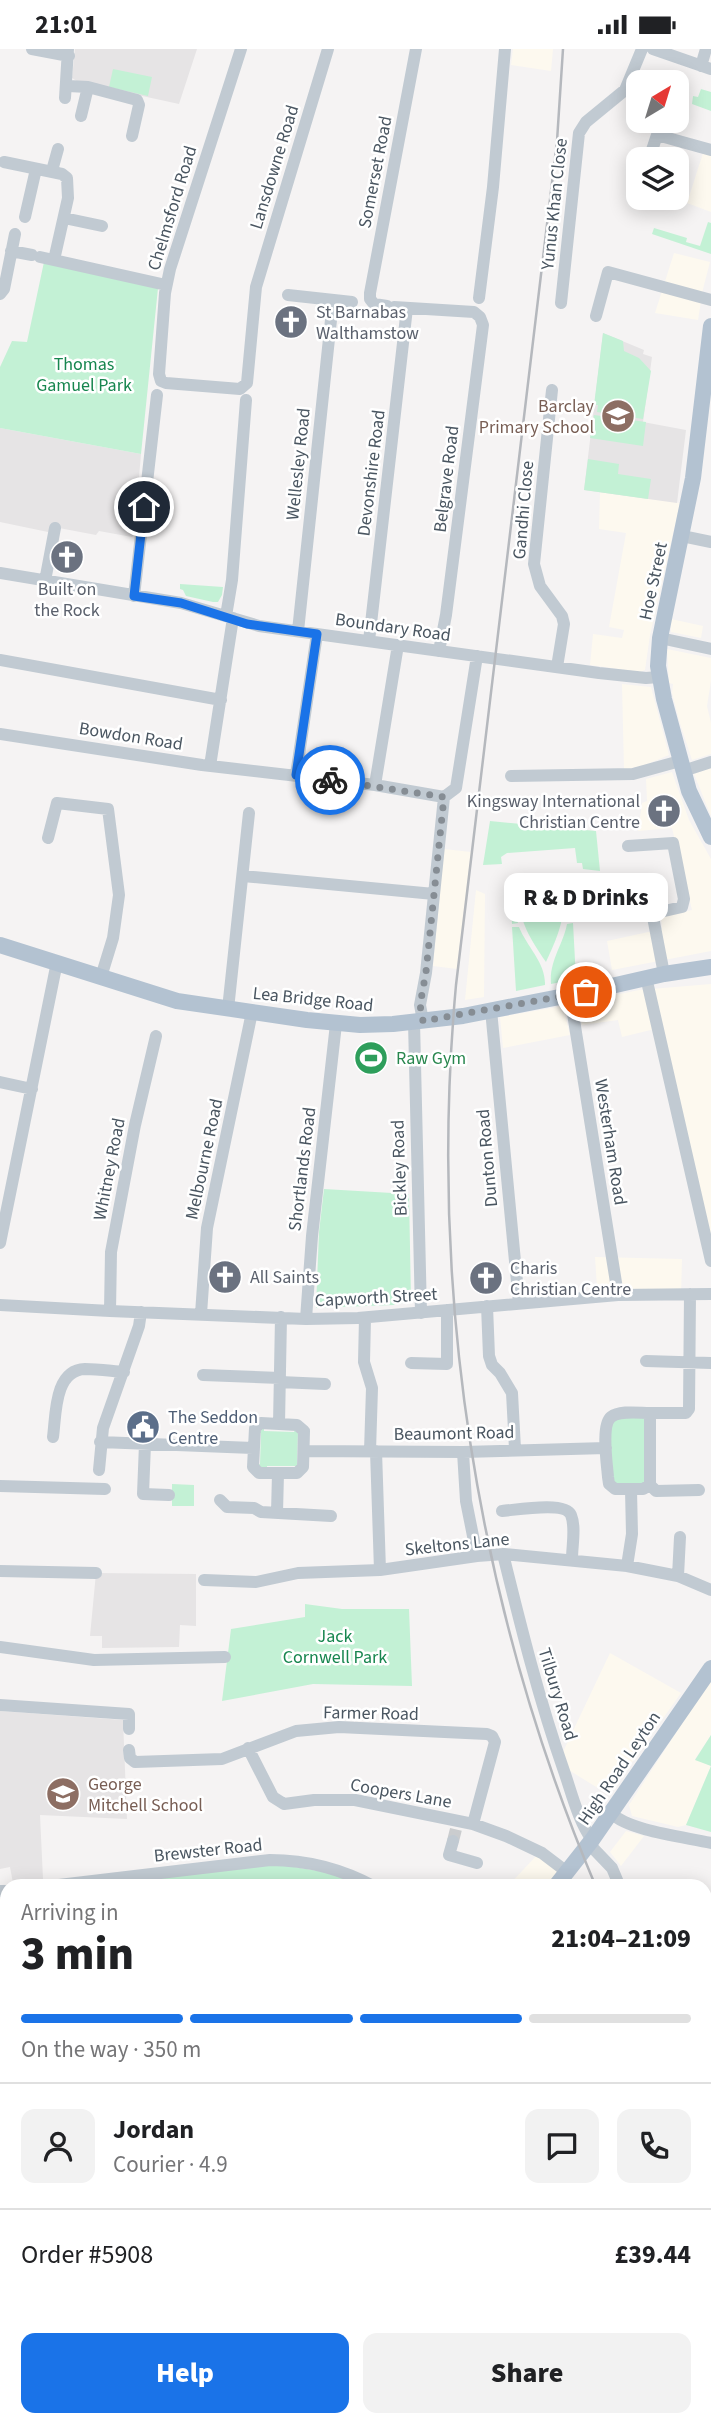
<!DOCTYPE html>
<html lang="en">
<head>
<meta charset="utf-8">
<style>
	body { margin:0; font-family:"Source Sans 3",sans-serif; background:#f2f2f2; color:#202124; height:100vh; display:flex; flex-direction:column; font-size:26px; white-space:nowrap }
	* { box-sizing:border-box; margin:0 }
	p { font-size:23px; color:#757577 }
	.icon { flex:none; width:38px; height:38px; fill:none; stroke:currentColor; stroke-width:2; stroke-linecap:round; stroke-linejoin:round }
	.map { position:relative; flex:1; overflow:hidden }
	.drawer { position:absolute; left:0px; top:1830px; width:712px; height:548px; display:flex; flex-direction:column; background:#fff; border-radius:21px 21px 0 0; box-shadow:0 4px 18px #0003 }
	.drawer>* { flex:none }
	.needle { width:46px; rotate:38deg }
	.controls { position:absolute; left:626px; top:21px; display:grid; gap:14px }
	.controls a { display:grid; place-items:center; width:63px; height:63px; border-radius:14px; background:#fff; box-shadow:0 4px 18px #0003; font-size:35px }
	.pin { position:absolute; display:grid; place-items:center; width:60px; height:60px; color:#fff; margin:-30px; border:4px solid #fff; border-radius:50%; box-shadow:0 2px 7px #0007 }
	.courier { position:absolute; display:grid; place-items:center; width:70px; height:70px; margin:-35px; border:5px solid #1a73e8; border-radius:50%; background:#fff; color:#222; box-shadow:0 2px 9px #0007 }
	.bubble { position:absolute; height:49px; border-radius:14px; background:#fff; box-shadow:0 4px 18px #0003; font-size:23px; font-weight:800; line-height:49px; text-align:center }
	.head em { font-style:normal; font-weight:800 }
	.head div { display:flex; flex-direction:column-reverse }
	.head { display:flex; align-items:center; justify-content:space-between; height:119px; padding:0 21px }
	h1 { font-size:46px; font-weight:800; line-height:52px }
	.bar { display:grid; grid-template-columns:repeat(4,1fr); gap:10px 7px; align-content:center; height:84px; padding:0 21px }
	.bar i { height:9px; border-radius:5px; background:#e0e0e0 }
	.bar .on { background:#1a73e8 }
	.bar p { grid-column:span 4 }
	.line { display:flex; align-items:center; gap:18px; padding:0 21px; border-top:2px solid #e0e0e0 }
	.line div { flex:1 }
	.round { display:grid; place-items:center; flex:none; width:74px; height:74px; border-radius:14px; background:#f2f2f2 }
	.cta { display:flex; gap:14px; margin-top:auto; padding:14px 21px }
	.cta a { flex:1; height:80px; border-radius:14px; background:#1a73e8; color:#fff; font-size:28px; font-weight:800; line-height:80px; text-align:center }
	.cta a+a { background:#f2f2f2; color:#202124 }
	.status { display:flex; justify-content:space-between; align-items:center; height:49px; padding:0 35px; background:#fff; direction:ltr }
	.status svg { height:19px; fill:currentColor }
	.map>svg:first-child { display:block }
</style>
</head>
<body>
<div class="status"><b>21:01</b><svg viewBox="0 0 49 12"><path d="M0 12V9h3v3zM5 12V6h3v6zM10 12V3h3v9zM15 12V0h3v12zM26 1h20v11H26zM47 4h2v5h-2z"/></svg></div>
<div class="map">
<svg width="711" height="2378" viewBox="0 0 711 2378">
	<rect width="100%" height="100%" fill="#f5f3f3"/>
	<path fill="#fdf9ef" d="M 513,0 L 553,0 L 551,22 L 511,16 Z
		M 703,104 L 711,107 L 711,163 L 687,154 Z
		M 674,204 L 710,213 L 703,240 L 698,271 L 655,264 Z
		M 600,443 L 680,454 L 650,586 L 645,621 L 640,623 L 590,616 L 593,585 L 622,589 L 624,581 L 609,578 L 626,484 L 599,480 Z
		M 671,570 L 703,577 L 701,589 L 671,583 Z
		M 667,600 L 711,609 L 711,632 L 707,657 L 711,674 L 711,705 L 692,711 L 679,671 L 672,644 L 673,635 L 669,634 Z
		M 622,635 L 651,638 L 669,706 L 645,716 L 624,721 Z
		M 711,719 L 711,767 L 694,725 Z
		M 672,723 L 689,771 L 711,810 L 711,902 L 612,921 L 607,892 L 662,880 L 661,868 L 692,861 L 672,779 L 638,782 L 642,754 L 647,752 L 646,730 Z
		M 444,800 L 471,803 L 457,920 L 433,917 Z
		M 476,841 L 485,845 L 484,948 L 465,951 Z
		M 711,935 L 711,1193 L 663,978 L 622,988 L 618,971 L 582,976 L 577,954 L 639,941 Z
		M 563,957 L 570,986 L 503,999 L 500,968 Z
		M 595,1208 L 682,1210 L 681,1246 L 597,1238 Z
		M 610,1604 L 681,1644 L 609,1746 L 564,1718 L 561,1707 Z
		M 711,1630 L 711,1686 L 695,1710 L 711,1717 L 686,1776 L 678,1778 L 632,1767 L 629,1756 Z
		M 626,1782 L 644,1787 L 621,1817 L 610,1803 Z
		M 538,1805 L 579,1837 L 507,1838 Z
		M 7,2186 L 7,2228 L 0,2231 L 0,2190 Z"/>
	<path fill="#e6e4e5" d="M 75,0 L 197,0 L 179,55 L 78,33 L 72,29 Z
		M 603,284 L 644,301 L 643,305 L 652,308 L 643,373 L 686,381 L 677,454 L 584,441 Z
		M 0,379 L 141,405 L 134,486 L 132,488 L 99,482 L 96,486 L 59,479 L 53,479 L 48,483 L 0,473 Z
		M 96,1524 L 196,1525 L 196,1577 L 180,1576 L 179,1598 L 102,1599 L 102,1587 L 90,1587 Z
		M 0,1662 L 123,1671 L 127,1770 L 40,1766 L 43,1830 L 13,1834 L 10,1818 L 0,1820 Z
		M 9,2371 L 42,2371 L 43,2378 L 9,2378 Z
		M 134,2371 L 179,2371 L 176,2378 L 171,2374 L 136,2378 Z"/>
	<path fill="#c3f1d5" d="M 113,20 L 152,28 L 148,47 L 109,38 Z
		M 701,40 L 711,43 L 711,62 L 692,55 L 693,47 L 698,48 Z
		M 708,173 L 711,174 L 711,205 L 652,185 L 654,179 L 687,189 L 686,193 L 700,197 Z
		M 44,213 L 158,239 L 141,405 L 0,379 L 0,318 L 12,292 L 27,293 Z
		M 603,284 L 623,292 L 624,302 L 639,309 L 651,322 L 643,370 L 597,363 L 598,356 L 594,356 Z
		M 594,366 L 646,373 L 643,397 L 590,389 Z
		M 588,410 L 619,415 L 618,425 L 651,430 L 648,450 L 584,441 Z
		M 180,535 L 223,538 L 222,546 L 218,553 L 213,553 L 186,547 L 183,541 L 180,540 Z
		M 490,772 L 596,782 L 600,822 L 583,820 L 582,814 L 577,814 L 575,799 L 507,804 L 501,808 L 502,815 L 483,816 Z
		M 570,830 L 573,871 L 568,871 C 570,852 565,838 546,831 Z
		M 534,832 C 514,840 513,856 518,874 L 512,875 L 510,834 Z
		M 533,840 C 583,836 557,889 546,913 C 534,895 505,856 533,840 Z
		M 573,874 L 576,930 L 551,935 C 549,912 563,896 567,875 Z
		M 512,878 L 519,878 C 527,898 546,914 545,936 L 516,942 Z
		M 324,1140 L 409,1145 L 411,1252 L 393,1256 L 316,1259 L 319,1183 Z
		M 650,1364 L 650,1436 L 609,1435 L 610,1368 Z
		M 264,1379 L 264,1382 L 294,1383 L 295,1380 L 298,1384 L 297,1416 L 299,1417 L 267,1417 L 267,1421 L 257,1416 L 260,1415 L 261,1384 L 258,1384 Z
		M 172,1435 L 194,1436 L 194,1457 L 172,1457 Z
		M 305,1555 L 342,1560 L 409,1560 L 412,1637 L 313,1635 L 222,1652 L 231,1580 L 305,1568 Z
		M 711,1686 L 711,1783 L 686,1776 L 711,1717 L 695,1711 Z
		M 277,1815 L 330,1824 L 363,1838 L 87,1838 Z"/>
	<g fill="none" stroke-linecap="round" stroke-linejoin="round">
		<path stroke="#caccce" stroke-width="12" stroke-dasharray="12 6" stroke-linecap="butt" d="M 453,1792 L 456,1780"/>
		<path stroke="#c1cad2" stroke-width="12" d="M 32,0 L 69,7
			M 241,0 L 170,220 L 165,244 L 159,325 L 161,332 L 166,334 L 240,340 L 247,334 L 256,238 L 328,0
			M 653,0 L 711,20
			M 701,17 L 706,0
			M 68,37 L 88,38 L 137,51 L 139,56 L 132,87
			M 65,49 L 68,0
			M 81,67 L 88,38
			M 649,110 L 657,86 L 711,101
			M 4,113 L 62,125 L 67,129 L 68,149 L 54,211
			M 55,123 L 53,118 L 58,100
			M 25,168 L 36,120
			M 64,169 L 102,177
			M 11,202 L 32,206
			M 40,208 L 166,236
			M 0,245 L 4,240 L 15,185
			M 288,246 L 352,253
			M 479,249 L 493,138 L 505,0
			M 561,254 L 579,84 L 586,73 L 625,41 L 642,0
			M 387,257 L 374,255 L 370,250 L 370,244 L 416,0
			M 394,258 L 474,263 L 480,268 L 483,276 L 446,566 L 439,602
			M 596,267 L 608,223 L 711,251
			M 552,341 L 534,515 L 540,537 L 562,567 L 564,575 L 557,618
			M 682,487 L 711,493
			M 0,524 L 181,554 L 259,577 L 599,624 L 646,629 L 659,628
			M 45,532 L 55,479
			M 134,547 L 157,346
			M 226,567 L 232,531 L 246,351
			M 298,582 L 333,252
			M 660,589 L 711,600
			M 369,592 L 407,259
			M 0,611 L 221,651
			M 0,685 L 202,716 L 375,736 L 444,748
			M 210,717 L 233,569
			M 683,722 L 711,713
			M 296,726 L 317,585
			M 511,727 L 633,725 L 680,712
			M 375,736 L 398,596
			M 444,748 L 456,739 L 477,607
			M 48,789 L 57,754 L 108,760 L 119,846 L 113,889 L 101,928
			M 628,797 L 673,794 L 684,850 L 682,858 L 660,863 L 653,868 L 664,925
			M 243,827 L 434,845
			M 646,928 L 711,1212
			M 570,946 L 618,1246
			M 228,960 L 249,764
			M 491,961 L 519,1254
			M 423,972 L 420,956 L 426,924 L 444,748
			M 414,973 L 421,1264
			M 0,1033 L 32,1040
			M 0,1194 L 57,913
			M 0,1256 L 110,1262 L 306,1270 L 358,1269 L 618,1246 L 711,1245
			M 487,1257 L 489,1307 L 492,1316 L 500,1324 L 512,1344 L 515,1400
			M 110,1262 L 111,1203 L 135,1076 L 156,987
			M 201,1265 L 207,1179 L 252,963
			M 365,1269 L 364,1313 L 372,1339 L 370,1402
			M 306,1270 L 312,1187 L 336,975
			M 646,1312 L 711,1314
			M 411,1314 L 447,1315 L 447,1261
			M 203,1326 L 280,1329
			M 280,1333 L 325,1335
			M 650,1364 L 650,1436 L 643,1440 L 615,1440 L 609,1435 L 608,1428 C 607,1415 601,1376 611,1368 C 620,1361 639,1364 650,1364 Z
			M 650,1364 L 686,1364 L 689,1360 L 690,1245
			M 261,1374 L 297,1376 L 304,1382 L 303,1418 L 297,1424 L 259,1424 L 253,1418 L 255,1379 Z
			M 279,1375 L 281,1268
			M 53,1388 C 56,1366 54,1321 85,1320 C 98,1320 111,1322 124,1323
			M 100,1393 L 253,1399
			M 145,1395 L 143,1445 L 169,1446
			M 304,1402 L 463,1403 L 606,1399
			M 376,1402 L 380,1521
			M 463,1403 L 466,1452 L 477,1507
			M 99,1421 L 103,1379 L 139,1277 L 141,1263
			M 650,1436 L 656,1442 L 699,1441
			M 0,1437 L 105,1440
			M 220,1451 L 227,1458 L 254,1459 L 261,1463 L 331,1467
			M 502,1462 C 516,1461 565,1452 571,1466 C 576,1478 572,1497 572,1510
			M 277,1464 L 278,1424
			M 503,1505 C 521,1578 539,1651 564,1722 C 572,1745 578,1771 592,1791
			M 627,1517 L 632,1485 L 631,1441
			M 0,1522 L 96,1524
			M 678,1527 L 680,1488
			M 204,1531 L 256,1533 L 298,1524 L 380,1521 L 477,1507 L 504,1505 L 627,1517 L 678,1527 L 711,1541
			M 0,1598 L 94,1611 L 225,1608
			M 0,1656 L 129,1665 L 129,1680
			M 248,1699 L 273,1748 L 284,1755 L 314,1751 L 355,1751 L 473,1775 L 506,1787 L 542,1804 L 567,1823
			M 129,1701 L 130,1709 L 135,1713 L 222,1710 L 296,1682 L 339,1678 L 487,1685 L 492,1687 L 495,1693 L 473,1775
			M 611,1764 C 629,1782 685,1788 711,1794
			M 453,1792 L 449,1806 L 477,1814
			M 589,1795 L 612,1819 L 620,1838
			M 42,1838 L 270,1811 C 306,1811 342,1820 375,1838
			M 0,1842 L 7,1842
			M 705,1863 L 711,1864
			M 705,1907 L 711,1908
			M 705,1989 L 711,1990
			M 705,2033 L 711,2046
			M 705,2083 L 711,2084
			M 705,2318 L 711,2336
			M 0,2345 L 2,2378
			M 79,2371 L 80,2378
			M 184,2378 L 186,2371
			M 361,2378 L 388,2371"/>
		<path stroke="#b3c2d1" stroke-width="16" d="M 711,277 L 693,429 L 660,589 L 658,617 L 664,650 L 689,742 L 711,788
			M 0,896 L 177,952 L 307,971 L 360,976 L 393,975 L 463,967 L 585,943 L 664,925 L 711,918
			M 555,1838 L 592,1791 L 711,1619
			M 0,2179 L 7,2175"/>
		<path stroke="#b5b8bd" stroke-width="2.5" d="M 563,0 L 557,92 L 456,936 C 428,1242 476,1554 596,1838
			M 705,2077 L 711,2091"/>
	</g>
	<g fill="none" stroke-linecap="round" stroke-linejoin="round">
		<path stroke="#868d94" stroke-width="7" stroke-dasharray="0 12.6" d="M 330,731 L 444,748 L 426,923 L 420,956 L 423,972 L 586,943"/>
		<path stroke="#1a73e8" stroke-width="9" d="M 144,458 L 134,547 L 181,554 L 247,575 L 317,585 L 296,726 L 330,731"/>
	</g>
	<defs>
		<g id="church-disc" transform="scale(1.75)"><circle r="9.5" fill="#6b7280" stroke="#fff"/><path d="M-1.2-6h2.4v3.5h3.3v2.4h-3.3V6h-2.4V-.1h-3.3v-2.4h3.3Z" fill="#fff"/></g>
		<g id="school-disc" transform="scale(1.75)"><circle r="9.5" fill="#8d6e63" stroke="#fff"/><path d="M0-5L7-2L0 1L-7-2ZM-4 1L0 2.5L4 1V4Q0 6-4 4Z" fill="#fff"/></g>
		<g id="stadium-disc" transform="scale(1.75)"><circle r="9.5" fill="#2e9e5b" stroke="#fff"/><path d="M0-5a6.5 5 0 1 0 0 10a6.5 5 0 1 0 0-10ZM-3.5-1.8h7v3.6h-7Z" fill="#fff"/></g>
		<g id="civic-disc" transform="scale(1.75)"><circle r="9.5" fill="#5c6f8a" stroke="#fff"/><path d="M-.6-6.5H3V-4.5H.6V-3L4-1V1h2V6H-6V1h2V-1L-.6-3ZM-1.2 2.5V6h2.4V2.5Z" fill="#fff"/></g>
	</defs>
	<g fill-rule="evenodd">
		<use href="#church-disc" x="291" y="273"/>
		<use href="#school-disc" x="618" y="367"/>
		<use href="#church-disc" x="67" y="508"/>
		<use href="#church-disc" x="664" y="762"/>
		<use href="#stadium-disc" x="371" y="1009"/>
		<use href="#church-disc" x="225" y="1228"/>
		<use href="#church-disc" x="486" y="1229"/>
		<use href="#civic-disc" x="143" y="1378"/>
		<use href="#school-disc" x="63" y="1745"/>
	</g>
	<g text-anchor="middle" stroke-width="5" stroke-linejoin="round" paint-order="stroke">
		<g font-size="18" fill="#4a5661" stroke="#fff">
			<text transform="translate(274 118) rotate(-73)" y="6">Lansdowne Road</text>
			<text transform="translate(375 123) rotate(-79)" y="6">Somerset Road</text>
			<text transform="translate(554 155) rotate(-84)" y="6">Yunus Khan Close</text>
			<text transform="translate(172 159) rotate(-73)" y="6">Chelmsford Road</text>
			<text transform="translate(298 415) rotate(-84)" y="6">Wellesley Road</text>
			<text transform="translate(371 424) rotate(-83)" y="6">Devonshire Road</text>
			<text transform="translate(446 430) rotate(-83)" y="6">Belgrave Road</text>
			<text transform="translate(523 461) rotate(-85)" y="6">Gandhi Close</text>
			<text transform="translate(653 532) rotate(-78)" y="6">Hoe Street</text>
			<text transform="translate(393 578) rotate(8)" y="6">Boundary Road</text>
			<text transform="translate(131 687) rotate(9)" y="6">Bowdon Road</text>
			<text transform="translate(313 950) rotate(6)" y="6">Lea Bridge Road</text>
			<text transform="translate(611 1093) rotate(81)" y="6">Westerham Road</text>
			<text transform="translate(487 1109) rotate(-95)" y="6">Dunton Road</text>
			<text transform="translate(204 1110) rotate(-78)" y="6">Melbourne Road</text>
			<text transform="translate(399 1119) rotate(-92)" y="6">Bickley Road</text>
			<text transform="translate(109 1120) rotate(-79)" y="6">Whitney Road</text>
			<text transform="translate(302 1120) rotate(-83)" y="6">Shortlands Road</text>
			<text transform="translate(376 1248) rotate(-3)" y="6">Capworth Street</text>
			<text transform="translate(454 1384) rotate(-1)" y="6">Beaumont Road</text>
			<text transform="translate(457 1495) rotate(-6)" y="6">Skeltons Lane</text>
			<text transform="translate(558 1645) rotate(73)" y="6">Tilbury Road</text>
			<text transform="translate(371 1664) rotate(1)" y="6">Farmer Road</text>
			<text transform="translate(619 1719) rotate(-56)" y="6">High Road Leyton</text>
			<text transform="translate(401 1744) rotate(10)" y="6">Coopers Lane</text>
			<text transform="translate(208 1801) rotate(-6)" y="6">Brewster Road</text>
		</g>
		<g font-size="18" fill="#5b616d" stroke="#fff" text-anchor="start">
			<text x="316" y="269">St Barnabas<tspan x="316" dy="21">Walthamstow</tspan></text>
			<text x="67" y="546" text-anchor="middle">Built on<tspan x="67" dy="21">the Rock</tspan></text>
			<text x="640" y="758" text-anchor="end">Kingsway International<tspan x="640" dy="21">Christian Centre</tspan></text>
			<text x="510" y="1225">Charis<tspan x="510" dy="21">Christian Centre</tspan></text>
			<text x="250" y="1234">All Saints</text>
		</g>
		<g font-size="18" fill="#17864f" stroke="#fff">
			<text x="84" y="321">Thomas<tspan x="84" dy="21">Gamuel Park</tspan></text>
			<text x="335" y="1593">Jack<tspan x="335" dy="21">Cornwell Park</tspan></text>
		</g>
		<g font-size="18" fill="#785e54" stroke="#fff" text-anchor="end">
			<text x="594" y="363">Barclay<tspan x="594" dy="21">Primary School</tspan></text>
			<text x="88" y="1741" text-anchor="start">George<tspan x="88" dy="21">Mitchell School</tspan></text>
		</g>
		<g font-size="18" fill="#27864d" stroke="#fff" text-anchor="start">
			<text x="396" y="1015">Raw Gym</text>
		</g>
		<g font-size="18" fill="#4e5e75" stroke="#fff" text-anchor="start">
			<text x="168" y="1374">The Seddon<tspan x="168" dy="21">Centre</tspan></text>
		</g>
	</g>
</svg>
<div class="controls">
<a><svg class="needle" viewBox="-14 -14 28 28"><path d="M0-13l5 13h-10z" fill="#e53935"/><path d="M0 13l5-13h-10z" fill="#757577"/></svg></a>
<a><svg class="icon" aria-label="layers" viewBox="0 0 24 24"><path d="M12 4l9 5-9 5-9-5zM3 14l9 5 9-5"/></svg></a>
</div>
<div class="pin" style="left:586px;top:943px;background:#ea580c"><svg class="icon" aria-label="bag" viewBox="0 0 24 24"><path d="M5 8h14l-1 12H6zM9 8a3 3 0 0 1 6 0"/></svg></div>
<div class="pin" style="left:144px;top:458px;background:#1f2937"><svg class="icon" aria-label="home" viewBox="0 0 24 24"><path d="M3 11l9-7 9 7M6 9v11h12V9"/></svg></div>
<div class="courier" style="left:330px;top:731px"><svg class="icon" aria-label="bike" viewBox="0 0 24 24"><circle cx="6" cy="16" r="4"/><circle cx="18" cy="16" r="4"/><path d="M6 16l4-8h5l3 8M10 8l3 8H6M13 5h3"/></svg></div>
<div class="bubble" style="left:504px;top:824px;width:164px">R &amp; D Drinks</div>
<section class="drawer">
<div class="head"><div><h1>3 min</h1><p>Arriving in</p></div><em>21:04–21:09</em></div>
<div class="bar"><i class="on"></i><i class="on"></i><i class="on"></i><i></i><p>On the way · 350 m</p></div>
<div class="line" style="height:126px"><a class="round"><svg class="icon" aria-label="person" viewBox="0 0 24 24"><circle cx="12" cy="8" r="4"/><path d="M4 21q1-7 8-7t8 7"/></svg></a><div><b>Jordan</b><p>Courier · 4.9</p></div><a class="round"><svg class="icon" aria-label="chat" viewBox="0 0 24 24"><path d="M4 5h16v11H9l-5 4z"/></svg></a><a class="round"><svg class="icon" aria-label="phone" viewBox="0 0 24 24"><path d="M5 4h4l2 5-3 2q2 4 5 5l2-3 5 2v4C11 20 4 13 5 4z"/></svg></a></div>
<div class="line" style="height:91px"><div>Order #5908</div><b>£39.44</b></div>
<div class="cta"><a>Help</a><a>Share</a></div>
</section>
</div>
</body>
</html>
